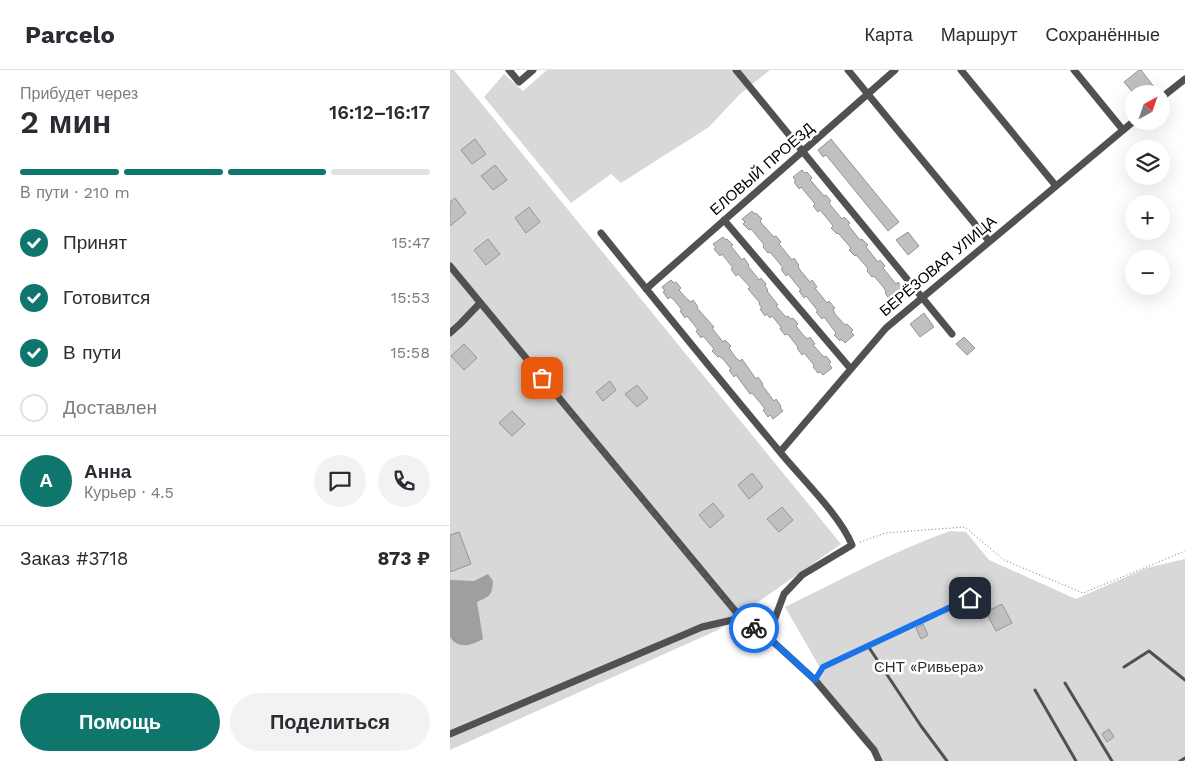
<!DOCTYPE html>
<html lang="ru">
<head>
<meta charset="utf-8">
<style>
	body { margin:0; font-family:"Work Sans",sans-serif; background:#f2f2f3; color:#2b2b33; height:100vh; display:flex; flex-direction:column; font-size:19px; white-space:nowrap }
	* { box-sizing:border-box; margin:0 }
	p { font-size:16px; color:#7c7c81 }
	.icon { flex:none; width:28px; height:28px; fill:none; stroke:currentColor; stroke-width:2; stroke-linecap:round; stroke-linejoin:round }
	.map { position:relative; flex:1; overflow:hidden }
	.panel { display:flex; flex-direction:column; background:#fff; width:450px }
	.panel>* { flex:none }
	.needle { width:32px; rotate:40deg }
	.buttons { position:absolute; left:675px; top:15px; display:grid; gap:10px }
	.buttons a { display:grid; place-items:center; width:45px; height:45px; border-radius:50%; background:#fff; box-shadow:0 5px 20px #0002; font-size:25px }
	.pin { position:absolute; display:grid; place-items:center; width:42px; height:42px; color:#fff; margin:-21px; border-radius:10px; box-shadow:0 2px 8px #0006 }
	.courier { position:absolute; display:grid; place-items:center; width:50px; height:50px; margin:-25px; border:4px solid #1a73e8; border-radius:50%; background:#fff; color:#222; box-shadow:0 1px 6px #0007 }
	.head em { font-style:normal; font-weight:600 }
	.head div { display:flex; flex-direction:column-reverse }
	.head { display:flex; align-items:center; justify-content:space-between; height:85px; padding:0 20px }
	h1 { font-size:32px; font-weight:600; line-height:38px }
	.bar { display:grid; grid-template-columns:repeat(4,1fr); gap:8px 5px; align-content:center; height:60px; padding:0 20px }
	.bar i { height:6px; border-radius:4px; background:#e1e1e2 }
	.bar .active { background:#0f766e }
	.bar p { grid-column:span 4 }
	.line { display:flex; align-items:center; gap:12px; padding:0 20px; border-top:1px solid #e1e1e2 }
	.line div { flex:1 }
	.round { display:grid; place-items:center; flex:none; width:52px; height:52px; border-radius:26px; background:#f2f2f3 }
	ol { padding:0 20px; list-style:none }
	li { display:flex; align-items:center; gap:15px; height:55px }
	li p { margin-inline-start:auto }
	li .icon { padding:5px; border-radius:50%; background:#0f766e; color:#fff; stroke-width:4 }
	li:last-child { color:#7c7c81 }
	li i { width:28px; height:28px; border:2px solid #e1e1e2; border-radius:50% }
	.cta { display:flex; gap:10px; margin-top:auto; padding:10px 20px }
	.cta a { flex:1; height:58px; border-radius:30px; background:#0f766e; color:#fff; font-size:20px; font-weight:600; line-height:58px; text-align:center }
	.cta a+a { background:#f2f2f3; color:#2b2b33 }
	header { display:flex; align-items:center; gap:30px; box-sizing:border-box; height:70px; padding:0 25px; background:#fff; border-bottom:1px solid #e1e1e2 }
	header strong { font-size:24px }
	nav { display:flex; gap:28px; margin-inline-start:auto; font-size:18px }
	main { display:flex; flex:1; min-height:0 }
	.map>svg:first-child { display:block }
</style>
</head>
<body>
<header>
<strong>Parcelo</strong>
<nav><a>Карта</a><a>Маршрут</a><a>Сохранённые</a></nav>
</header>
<main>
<section class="panel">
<div class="head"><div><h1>2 мин</h1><p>Прибудет через</p></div><em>16:12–16:17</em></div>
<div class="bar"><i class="active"></i><i class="active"></i><i class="active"></i><i></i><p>В пути · 210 m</p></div>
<ol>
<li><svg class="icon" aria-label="check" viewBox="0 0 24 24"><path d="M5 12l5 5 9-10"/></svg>Принят<p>15:47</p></li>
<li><svg class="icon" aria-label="check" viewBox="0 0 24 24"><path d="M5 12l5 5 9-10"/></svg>Готовится<p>15:53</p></li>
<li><svg class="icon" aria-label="check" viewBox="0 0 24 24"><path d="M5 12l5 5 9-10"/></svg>В пути<p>15:58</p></li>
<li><i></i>Доставлен</li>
</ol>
<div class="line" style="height:90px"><b class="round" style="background:#0f766e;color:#fff">А</b><div><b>Анна</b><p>Курьер · 4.5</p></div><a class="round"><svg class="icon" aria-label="chat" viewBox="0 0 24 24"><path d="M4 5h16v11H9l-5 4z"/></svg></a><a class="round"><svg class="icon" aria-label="phone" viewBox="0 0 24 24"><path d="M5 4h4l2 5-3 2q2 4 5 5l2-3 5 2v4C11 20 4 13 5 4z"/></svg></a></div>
<div class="line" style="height:65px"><div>Заказ #3718</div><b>873 ₽</b></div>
<div class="cta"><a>Помощь</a><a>Поделиться</a></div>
</section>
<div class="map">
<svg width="735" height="691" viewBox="0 0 735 691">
	<rect width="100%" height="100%" fill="#fff"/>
	<path fill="#d8d8d8" d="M 0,0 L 4,0 L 391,474 L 268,560 L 0,680 Z
		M 97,0 L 320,0 L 289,25 L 259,57 L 171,113 L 161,104 L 121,133 L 34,27 L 54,4 L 73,21 Z
		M 500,461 L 516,462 L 539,490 L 626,529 L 696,498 L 735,489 L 735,691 L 430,691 L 368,611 L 373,603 L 335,537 C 389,511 443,481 500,461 Z"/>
	<path fill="#9f9f9f" d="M 38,504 L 43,511 C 42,526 40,526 27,532 L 33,569 C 23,575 8,580 0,567 L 0,510 L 24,511 Z"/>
	<path fill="#c0c0c0" stroke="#959595" d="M 689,0 L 691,0 L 704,17 L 696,24 L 684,24 L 674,12 Z
		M 25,69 L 36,84 L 22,94 L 11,80 Z
		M 381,69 L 449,152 L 438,161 L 376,85 L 373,87 L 368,80 Z
		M 45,95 L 57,110 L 43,120 L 31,106 Z
		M 352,100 L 355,103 L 357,102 L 362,108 L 360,110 L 363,113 L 374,126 L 376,125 L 381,131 L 379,133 L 382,137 L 392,149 L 394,147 L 400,153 L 398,155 L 410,170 L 412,169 L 418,175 L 416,177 L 428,192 L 430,190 L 435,196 L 433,198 L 446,214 L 448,212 L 453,219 L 451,220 L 454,224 L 445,232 L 442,228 L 440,230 L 435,223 L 436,222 L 434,218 L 424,206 L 422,207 L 417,201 L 418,199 L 416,196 L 406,185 L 405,186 L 399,180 L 401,178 L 388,163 L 387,164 L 381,158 L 383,156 L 380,152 L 370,140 L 368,142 L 363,136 L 365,134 L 351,117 L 349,119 L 344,112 L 346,111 L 343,107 Z
		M 5,128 L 16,143 L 0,156 L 0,132 Z
		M 79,137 L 90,152 L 76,163 L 65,148 Z
		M 302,141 L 305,144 L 306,143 L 312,149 L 310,151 L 313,155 L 324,167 L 326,166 L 331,172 L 329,174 L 342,190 L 344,188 L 349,195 L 348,196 L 350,200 L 360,212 L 362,210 L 367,217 L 365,218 L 377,233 L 379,231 L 385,238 L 383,239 L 385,244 L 395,255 L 397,254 L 403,260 L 401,262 L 404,265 L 395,273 L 391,269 L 390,271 L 384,265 L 386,263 L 374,247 L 372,249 L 366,242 L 368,241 L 356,226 L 354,228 L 349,221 L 351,220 L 338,204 L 336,206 L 331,199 L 333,198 L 330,194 L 320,182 L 318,183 L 313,177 L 314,175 L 312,172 L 301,159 L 299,160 L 293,154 L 295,152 L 292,149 Z
		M 458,162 L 469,176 L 458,185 L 446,170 Z
		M 273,167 L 276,170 L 277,169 L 283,175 L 281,176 L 292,190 L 294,188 L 299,195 L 298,196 L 306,206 L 309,210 L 311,208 L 316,214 L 315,216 L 318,220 L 317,221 L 328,235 L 326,236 L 336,247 L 338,246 L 341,249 L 343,248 L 348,254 L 346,256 L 354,266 L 358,269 L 360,267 L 365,274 L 363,275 L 374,287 L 376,286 L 381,292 L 379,294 L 382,298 L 373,305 L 370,302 L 368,303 L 363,297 L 364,295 L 354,283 L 352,285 L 347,278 L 348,277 L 340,267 L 337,264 L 335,265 L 330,259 L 331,257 L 322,246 L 320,248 L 317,244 L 315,246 L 310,239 L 312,238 L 309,234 L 310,233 L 298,219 L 300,217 L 288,204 L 286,206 L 281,199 L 283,198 L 272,184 L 270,186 L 264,179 L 266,178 L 263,174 Z
		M 38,169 L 50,184 L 36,195 L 24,180 Z
		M 221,210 L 224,213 L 226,212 L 231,218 L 229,220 L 237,229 L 241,232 L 243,230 L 248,237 L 247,238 L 264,257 L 262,258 L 265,262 L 273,272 L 275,270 L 281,276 L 279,278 L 286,288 L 290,291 L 292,289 L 306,309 L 308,307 L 313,314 L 312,315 L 324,331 L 326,329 L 331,336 L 330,337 L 333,341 L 323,349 L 320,345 L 318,347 L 313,340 L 315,339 L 312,335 L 302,323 L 300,324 L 286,305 L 284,307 L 279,300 L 281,299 L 273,289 L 269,286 L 268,287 L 262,281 L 264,279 L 253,266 L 251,268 L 246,261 L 248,260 L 245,256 L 237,246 L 235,248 L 230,241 L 232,240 L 224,230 L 220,227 L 218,229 L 213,222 L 215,221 L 212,217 Z
		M 474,243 L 484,257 L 470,267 L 460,254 Z
		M 514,267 L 525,278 L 517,285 L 506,274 Z
		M 14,274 L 27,288 L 14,300 L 1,286 Z
		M 160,311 L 166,320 L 153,331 L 146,322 Z
		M 187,315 L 198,328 L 187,337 L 175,324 Z
		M 62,341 L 75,354 L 62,366 L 49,353 Z
		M 302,403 L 313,417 L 299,429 L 288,415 Z
		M 263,433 L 274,446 L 260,458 L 249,445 Z
		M 332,437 L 343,450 L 329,462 L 317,449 Z
		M 9,462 L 21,494 L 0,502 L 0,465 Z
		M 552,534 L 562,553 L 546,561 L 536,542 Z
		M 473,554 L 478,565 L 471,569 L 466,558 Z
		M 659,659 L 664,667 L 657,672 L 652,664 Z"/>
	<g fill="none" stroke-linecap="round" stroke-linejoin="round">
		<path stroke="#737373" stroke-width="1" stroke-dasharray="1 2.5" stroke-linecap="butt" d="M 410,472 L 435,463 L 515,457 L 554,490 L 633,523 L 735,481"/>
		<path stroke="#515151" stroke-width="3" d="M 418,576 L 471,656 L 497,691
			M 674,597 L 699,581 L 735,610
			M 366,609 L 373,597 L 520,528
			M 615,613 L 662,691
			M 585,620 L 626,691
			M 730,691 L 735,688"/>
		<path stroke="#515151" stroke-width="7" d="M 59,0 L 69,12 L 83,0
			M 286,0 L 502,264
			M 398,0 L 539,171
			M 511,0 L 606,116
			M 624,0 L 673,60
			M 711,28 L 735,9
			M 274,150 L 400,298
			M 151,163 C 210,236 269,309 330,382 C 351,408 390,445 402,475 L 352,505 L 334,524 L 318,567
			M 0,196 L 291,548 L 318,567 L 365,610 L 424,680 L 429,691
			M 196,219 L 445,0
			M 0,263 L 10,254 L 30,233
			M 330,382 L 436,258 L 684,51
			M 0,664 L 252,557 L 291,548"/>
	</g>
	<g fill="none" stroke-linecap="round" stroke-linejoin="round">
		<path stroke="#595959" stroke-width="5" stroke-dasharray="0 9" d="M 92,308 L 290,548 L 304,558"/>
		<path stroke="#1a73e8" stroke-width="6" d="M 304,558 L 318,567 L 365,610 L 373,597 L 520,528"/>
	</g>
	<g text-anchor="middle" stroke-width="5" stroke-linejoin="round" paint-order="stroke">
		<g font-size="15" fill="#000" stroke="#fff">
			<text transform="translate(312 99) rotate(-41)" y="5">ЕЛОВЫЙ ПРОЕЗД</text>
			<text transform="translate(488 196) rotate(-40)" y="5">БЕРЁЗОВАЯ УЛИЦА</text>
		</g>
		<g font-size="15" fill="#2f2f2f" stroke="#fff">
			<text x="479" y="602">СНТ «Ривьера»</text>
		</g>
	</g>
</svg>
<div class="buttons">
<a><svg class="needle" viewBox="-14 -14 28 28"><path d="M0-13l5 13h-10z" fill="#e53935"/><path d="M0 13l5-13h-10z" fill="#7c7c81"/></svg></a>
<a><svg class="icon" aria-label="layers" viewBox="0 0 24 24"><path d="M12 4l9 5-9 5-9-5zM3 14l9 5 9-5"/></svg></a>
<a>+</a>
<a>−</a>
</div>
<div class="pin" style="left:92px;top:308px;background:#ea580c"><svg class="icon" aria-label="bag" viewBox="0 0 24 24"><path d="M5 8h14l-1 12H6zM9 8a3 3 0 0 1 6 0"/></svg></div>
<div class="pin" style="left:520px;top:528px;background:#1f2937"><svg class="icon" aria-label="home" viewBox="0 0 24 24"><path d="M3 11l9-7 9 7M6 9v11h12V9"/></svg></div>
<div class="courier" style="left:304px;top:558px"><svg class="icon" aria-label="bike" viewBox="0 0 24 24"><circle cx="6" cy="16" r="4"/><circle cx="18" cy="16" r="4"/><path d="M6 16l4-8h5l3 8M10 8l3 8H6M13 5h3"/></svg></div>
</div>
</main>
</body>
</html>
